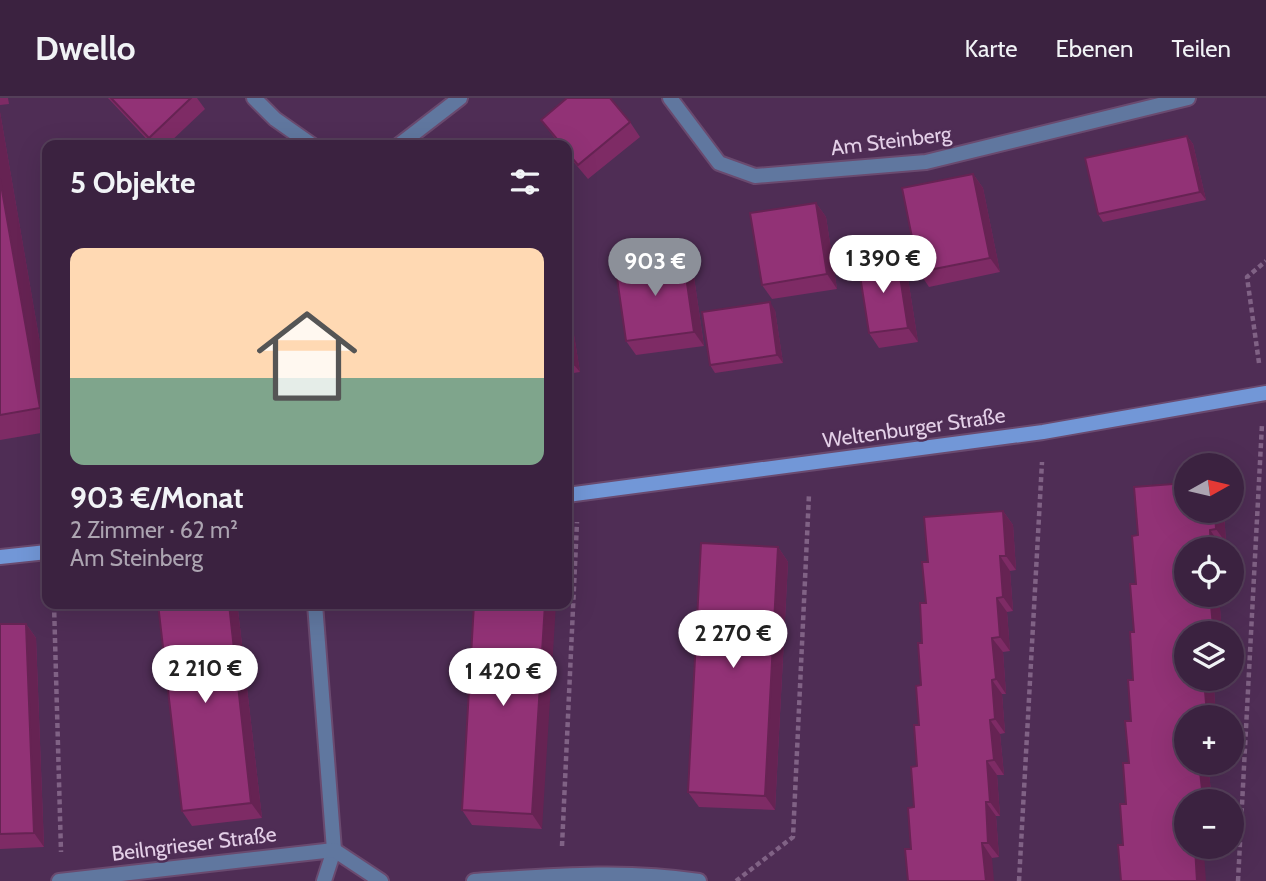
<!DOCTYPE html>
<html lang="de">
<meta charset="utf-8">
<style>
:root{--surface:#3b2240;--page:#422a47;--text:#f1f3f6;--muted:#aca4b1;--line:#543f59;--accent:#8c9099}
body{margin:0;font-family:Cabin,sans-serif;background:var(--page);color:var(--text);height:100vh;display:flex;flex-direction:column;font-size:26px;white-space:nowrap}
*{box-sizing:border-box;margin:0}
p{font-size:23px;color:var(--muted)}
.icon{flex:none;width:38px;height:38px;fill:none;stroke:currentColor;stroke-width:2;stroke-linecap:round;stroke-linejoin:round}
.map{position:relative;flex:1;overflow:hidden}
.details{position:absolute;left:42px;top:42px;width:530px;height:469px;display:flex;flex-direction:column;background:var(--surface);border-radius:14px;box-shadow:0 7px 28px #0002,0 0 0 2px var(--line)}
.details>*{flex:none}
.needle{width:46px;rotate:82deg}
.buttons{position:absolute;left:1174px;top:355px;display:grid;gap:14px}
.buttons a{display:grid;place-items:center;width:70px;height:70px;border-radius:50%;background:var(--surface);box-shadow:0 7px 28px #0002,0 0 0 2px var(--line);font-size:35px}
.price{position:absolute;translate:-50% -60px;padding:0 16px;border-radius:24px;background:#fff;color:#222;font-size:23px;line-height:46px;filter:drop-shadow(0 2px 4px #0008)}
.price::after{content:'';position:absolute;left:50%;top:42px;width:21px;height:16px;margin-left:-10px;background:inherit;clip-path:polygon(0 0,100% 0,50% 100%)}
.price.selected{background:var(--accent);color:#fff}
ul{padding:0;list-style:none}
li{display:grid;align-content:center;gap:14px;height:371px;padding:0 28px}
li+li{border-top:2px solid var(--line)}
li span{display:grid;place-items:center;height:217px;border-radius:14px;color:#555}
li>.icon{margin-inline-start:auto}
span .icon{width:126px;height:126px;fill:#fffc;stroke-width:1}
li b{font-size:30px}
h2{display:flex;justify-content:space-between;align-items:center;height:84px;padding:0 28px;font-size:30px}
header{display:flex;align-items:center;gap:42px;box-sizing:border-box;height:98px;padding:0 35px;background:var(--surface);border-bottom:2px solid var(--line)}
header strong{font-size:33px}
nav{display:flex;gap:38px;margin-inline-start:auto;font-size:24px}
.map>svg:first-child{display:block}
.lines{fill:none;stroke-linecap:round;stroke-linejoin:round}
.lane-casing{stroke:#6a4a6f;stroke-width:18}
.street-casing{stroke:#6a4a6f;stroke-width:18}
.secondary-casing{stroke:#6a4a6f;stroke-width:18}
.path{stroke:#806285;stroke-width:4.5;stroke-dasharray:5 3.5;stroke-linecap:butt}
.lane{stroke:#60779f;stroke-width:14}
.street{stroke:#60779f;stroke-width:14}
.secondary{stroke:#7297d7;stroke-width:14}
.wall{fill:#7e2b65}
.shaded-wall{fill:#662353}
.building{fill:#923276;stroke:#662353;stroke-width:2}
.labels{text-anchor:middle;stroke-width:5;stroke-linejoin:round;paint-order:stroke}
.street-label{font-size:21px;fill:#e4d0e8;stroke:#4f2d55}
</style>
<header>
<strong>Dwello</strong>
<nav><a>Karte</a><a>Ebenen</a><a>Teilen</a></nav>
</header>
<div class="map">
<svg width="1266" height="783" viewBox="0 0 1266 783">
<rect width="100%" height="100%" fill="#4f2d55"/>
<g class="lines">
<defs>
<polyline id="lane" points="324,783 334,752"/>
<g id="street">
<polyline points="254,0 275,21 312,47"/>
<polyline points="670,0 719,65 755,78 926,64 1188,0"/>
<polyline points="399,47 460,0"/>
<polyline points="315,506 334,752"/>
<polyline points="59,783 334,752 381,783"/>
<path d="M474,783C549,778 625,771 699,783"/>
</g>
<g id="secondary">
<polyline points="567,397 1043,334 1266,295"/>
<polyline points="0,459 47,454"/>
</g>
</defs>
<use href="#lane" class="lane-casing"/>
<use href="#street" class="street-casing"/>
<use href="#secondary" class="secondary-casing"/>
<g class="path">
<polyline points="1259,265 1247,179 1266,163"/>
<polyline points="54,506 61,754"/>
<polyline points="562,748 577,424"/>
<polyline points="736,783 793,739 809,396"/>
<polyline points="1019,783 1042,364"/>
<polyline points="1238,783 1262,326"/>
</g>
<use href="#lane" class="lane"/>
<use href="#street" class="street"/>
<use href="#secondary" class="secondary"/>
</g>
<g class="wall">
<polygon points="0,0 8,0 9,6 0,7"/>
<polygon points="108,0 197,0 205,11 167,47 152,47"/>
<polygon points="0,14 47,286 47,334 0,342"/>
<polygon points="541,22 630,24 640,39 588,81 567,56 567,47 560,47"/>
<polygon points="1187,38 1193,46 1206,102 1103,124 1098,116"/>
<polygon points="973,76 983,90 1000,174 929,189 919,174"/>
<polygon points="816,105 826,119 837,191 772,201 762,187"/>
<polygon points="897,159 907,174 918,244 879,250 869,235"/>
<polygon points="693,172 704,248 636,257 626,243"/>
<polygon points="775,212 783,265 715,275 710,267"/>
<polygon points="567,230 569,230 574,237 580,274 567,276"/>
<polygon points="1003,413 1013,427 1016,472 1010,473 1013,513 1007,514 1010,553 1003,554 1006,596 1002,596 1005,635 1000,636 1004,677 997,677 1000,718 996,718 999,759 992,760 911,751 928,464"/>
<polygon points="1224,413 1226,445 1220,446 1220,452 1186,452 1186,497 1219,497 1222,536 1186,536 1186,581 1219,581 1220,591 1214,591 1216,620 1186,620 1186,665 1214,665 1214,673 1209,674 1212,704 1186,704 1186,749 1210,749 1211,755 1204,756 1123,747 1133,582 1138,437"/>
<polygon points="778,449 788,464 775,712 699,709 688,694"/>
<polygon points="158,506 234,506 238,512 262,720 192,728 182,713"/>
<polygon points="474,506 542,731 472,727 462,712"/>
<polygon points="0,526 26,526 36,540 44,749 0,751"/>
</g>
<g class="shaded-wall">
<polygon points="0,14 47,286 47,321 40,310 0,81"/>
<polygon points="1187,38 1193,46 1206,102 1200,94"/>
<polygon points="973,76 983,90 1000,174 990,160"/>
<polygon points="816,105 826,119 837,191 827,176"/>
<polygon points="683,157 693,172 704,248 694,234"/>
<polygon points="897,159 907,174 918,244 908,230"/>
<polygon points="770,204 775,212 783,265 777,257"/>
<polygon points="569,230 574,237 580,274 574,267"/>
<polygon points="1003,413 1013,427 1016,472 1006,458"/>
<polygon points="1215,413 1224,413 1226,445 1216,431"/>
<polygon points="1210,432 1220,446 1220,452 1211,452"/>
<polygon points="778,449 788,464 775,712 765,698"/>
<polygon points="1000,458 1010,473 1013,513 1003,499"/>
<polygon points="1210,497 1219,497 1222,536 1218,536 1213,528"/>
<polygon points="997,500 1007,514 1010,553 1000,539"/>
<polygon points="229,506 234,506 238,512 262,720 251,705"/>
<polygon points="545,506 556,506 542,731 532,716"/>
<polygon points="26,526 36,540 44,749 34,735"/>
<polygon points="992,540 1003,554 1006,596 996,581"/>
<polygon points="1204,581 1207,581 1214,591 1216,620 1208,620 1207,617"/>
<polygon points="1213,581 1219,581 1220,591"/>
<polygon points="992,582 1002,596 1005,635 995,621"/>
<polygon points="990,622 1000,636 1004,677 994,662"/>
<polygon points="987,663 997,677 1000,718 990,704"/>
<polygon points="1199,665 1203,665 1209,674 1212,704 1205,704 1203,700"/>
<polygon points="1209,665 1214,665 1214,673"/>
<polygon points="986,704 996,718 999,759 988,745"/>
<polygon points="982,745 992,760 994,783 986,783"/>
<polygon points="1195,749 1199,749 1204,756 1206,783 1197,783"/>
</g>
<g class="building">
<polygon points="111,0 191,0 149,40"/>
<polygon points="567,0 610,0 630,24 578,67 567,54 567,47 562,47 541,22"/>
<polygon points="1187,38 1200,94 1098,116 1085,60"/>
<polygon points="973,76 990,160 919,174 902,90"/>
<polygon points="0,81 40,310 0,317"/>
<polygon points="816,105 827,176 762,187 750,115"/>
<polygon points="683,157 694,234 626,243 615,166"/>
<polygon points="897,159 908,230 869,235 858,165"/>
<polygon points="770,204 777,257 710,267 702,214"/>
<polygon points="567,230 569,230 574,267 567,268"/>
<polygon points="1186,385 1186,413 1215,413 1216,431 1210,432 1211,452 1186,452 1186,497 1210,497 1213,528 1205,529 1206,536 1186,536 1186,581 1204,581 1207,617 1201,618 1201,620 1186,620 1186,665 1199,665 1203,700 1197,700 1197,704 1186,704 1186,749 1195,749 1197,783 1121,783 1118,747 1123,747 1120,706 1126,706 1123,665 1129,665 1125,623 1131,623 1128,582 1133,582 1130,534 1134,534 1130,486 1136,486 1132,438 1138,437 1134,389"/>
<polygon points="1003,413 1006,458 1000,458 1003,499 997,500 1000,539 992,540 996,581 992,582 995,621 990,622 994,662 987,663 990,704 986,704 988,745 982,745 986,783 908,783 905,751 911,751 908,710 914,709 911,669 917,668 914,627 919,627 916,588 921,587 918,545 922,545 920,505 926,505 922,464 928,464 924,419"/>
<polygon points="701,445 778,449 765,698 688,694"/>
<polygon points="158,506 229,506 251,705 182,713"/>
<polygon points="474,506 545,506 532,716 462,712"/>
<polygon points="0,526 26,526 34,735 0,736"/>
</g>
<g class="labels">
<g class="street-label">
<text transform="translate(891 43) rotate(-7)" y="7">Am Steinberg</text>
<text transform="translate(914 330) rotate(-8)" y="7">Weltenburger Straße</text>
<text transform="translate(194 746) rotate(-7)" y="7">Beilngrieser Straße</text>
</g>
</g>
</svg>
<div class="buttons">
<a><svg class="needle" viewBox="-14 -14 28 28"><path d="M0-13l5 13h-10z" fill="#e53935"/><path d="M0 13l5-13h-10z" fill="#aca4b1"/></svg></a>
<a><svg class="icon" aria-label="locate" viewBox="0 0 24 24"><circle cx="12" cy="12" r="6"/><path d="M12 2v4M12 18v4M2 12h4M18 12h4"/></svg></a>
<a><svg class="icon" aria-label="layers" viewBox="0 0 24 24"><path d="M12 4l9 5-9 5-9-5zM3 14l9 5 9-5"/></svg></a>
<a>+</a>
<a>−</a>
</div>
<b class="price" style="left:883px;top:197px">1 390 €</b>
<b class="price selected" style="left:655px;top:200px">903 €</b>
<b class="price" style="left:733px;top:572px">2 270 €</b>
<b class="price" style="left:205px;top:607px">2 210 €</b>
<b class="price" style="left:503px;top:610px">1 420 €</b>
<section class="details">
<h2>5 Objekte<svg class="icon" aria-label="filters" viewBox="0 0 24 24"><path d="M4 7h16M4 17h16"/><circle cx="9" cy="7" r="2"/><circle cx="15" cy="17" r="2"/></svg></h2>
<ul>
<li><span style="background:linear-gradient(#ffd9b3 60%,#7fa58c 0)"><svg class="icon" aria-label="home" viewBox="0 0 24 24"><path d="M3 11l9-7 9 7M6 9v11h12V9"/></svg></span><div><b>903 €/Monat</b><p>2 Zimmer · 62 m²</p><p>Am Steinberg</p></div></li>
</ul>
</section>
</div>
